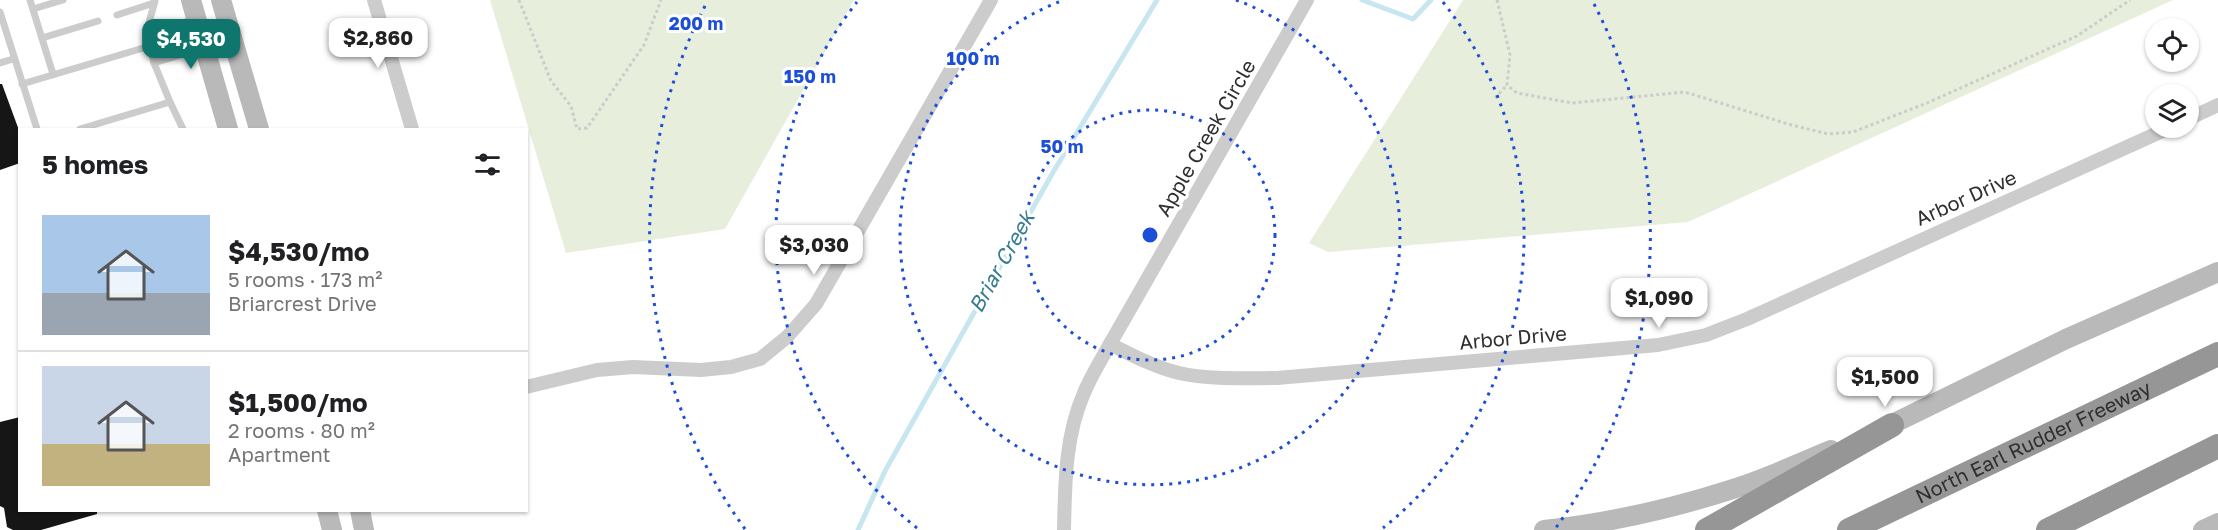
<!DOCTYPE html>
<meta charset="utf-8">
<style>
:root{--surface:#fff;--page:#f2f2f2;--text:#202124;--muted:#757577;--line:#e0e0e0;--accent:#0f766e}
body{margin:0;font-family:"Golos Text",sans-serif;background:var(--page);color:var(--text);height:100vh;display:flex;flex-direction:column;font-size:22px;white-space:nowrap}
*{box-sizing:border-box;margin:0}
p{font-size:20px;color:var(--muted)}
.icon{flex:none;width:33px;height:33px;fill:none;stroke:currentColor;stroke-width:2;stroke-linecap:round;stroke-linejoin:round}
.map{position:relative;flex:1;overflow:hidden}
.drawer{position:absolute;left:18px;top:128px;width:510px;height:384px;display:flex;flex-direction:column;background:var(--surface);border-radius:0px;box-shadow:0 2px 4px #0004}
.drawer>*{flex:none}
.tools{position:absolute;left:2145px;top:18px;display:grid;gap:12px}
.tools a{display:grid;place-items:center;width:54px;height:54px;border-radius:50%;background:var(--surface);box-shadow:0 2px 4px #0004;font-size:30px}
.price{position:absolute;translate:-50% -51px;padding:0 14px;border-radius:12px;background:#fff;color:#222;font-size:20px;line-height:39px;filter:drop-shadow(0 2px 3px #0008)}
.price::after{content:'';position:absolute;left:50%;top:36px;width:18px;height:14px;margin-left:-9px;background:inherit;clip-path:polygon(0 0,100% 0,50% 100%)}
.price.selected{background:var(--accent);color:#fff}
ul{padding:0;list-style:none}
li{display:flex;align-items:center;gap:18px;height:150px;padding:0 24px}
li+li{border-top:2px solid var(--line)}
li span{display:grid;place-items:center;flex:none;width:168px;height:120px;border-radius:0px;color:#555}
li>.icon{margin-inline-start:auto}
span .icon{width:72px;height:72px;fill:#fffc;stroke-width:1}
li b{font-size:26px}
h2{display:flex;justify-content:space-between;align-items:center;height:72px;padding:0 24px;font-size:26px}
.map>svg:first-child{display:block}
.green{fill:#e8eedc}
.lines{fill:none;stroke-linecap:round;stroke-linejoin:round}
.stream{stroke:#c7e6ef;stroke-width:5}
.building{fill:#161616}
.path{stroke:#ccc;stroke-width:3;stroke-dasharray:3 3;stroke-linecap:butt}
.service{stroke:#ccc;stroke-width:7}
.minor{stroke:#ccc;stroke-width:14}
.secondary{stroke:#b9b9b9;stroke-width:20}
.motorway{stroke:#969696;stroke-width:24}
.ring{fill:none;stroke:#1d4ed8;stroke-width:3;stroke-dasharray:3 6}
.labels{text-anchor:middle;stroke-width:6;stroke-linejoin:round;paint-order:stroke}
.street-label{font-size:20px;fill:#2f2f2f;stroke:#fff}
.water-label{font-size:21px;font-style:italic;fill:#357c91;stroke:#fff}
.centre{fill:#1d4ed8;stroke:#fff;stroke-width:3}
.ring-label{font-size:18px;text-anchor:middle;font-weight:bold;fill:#1d4ed8;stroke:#fff;stroke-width:6;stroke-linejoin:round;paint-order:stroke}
</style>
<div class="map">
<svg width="2218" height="530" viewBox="0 0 2218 530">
<rect width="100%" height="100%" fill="#fff"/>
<g class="green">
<polygon points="490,0 854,0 725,229 566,253"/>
<polygon points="1463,0 2173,0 1688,222 1328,252 1309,243"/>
</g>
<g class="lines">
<g class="stream">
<polyline points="1362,0 1413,19 1431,0"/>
<polyline points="858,530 885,471 1052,174 1157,0"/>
</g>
</g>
<g class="building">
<polygon points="0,84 2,84 20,133 20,163 0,170"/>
<polygon points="20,417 20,510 97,510 97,514 41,530 13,530 7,527 4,508 0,506 0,422"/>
</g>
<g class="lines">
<g class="path">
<polyline points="519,0 551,81 571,106 577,129 587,128 644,45 661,0"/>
<polyline points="1497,0 1510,55 1507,85 1517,93 1572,103 1685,92 1788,124 1828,134 1853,132 1927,103 2077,36 2130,0"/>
<polyline points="1495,98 1507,85"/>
</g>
<g class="service">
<polyline points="30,0 53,74"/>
<polyline points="33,9 63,0"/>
<polyline points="0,12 37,129"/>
<polyline points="117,15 154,3"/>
<polyline points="146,33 155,1"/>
<polyline points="42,38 98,21"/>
<polyline points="0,63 13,59"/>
<polyline points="154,63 146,33 195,19"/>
<polyline points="22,84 150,46"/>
<polyline points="170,102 183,129"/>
<polyline points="80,129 170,102 154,63 203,48"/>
</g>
<g class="minor">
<polyline points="374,0 412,129"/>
<polyline points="2188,119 2218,105"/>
<path d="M1110,344C1132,355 1154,367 1179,373C1210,380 1245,378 1277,378L1658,345L1706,335L1747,319L2169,128"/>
<polyline points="526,387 597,370 633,367 701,370 731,367 760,359 787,337 816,304 991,0"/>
<path d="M1064,530C1065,484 1065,436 1084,393C1091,376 1101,360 1110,344L1307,0"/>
</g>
<g class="secondary">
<polyline points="191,0 228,129"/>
<polyline points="221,0 259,129"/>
<polyline points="1878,431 2066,339 2218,272"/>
<polyline points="327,510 332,530"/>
<polyline points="360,510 364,530"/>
<path d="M1544,530C1609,523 1671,509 1733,489C1766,479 1799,463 1831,450"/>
<polyline points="2203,530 2218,523"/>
</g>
<g class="motorway">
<polyline points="1707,530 1892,425"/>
<path id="s1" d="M1849,530L2218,354"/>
<polyline points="2048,530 2218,446"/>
</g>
</g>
<g class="ring">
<circle cx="1150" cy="235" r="125"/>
<path d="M1236 0A250 250 0 1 1 1064 0"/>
<path d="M917 528A375 375 0 0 1 857 2M1443 2A375 375 0 0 1 1383 528"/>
<path d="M745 529A501 501 0 0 1 706 4M1594 4A501 501 0 0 1 1555 529"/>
</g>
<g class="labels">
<g class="street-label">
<text transform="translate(1206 138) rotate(-60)" y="7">Apple Creek Circle</text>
<text transform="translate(1966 198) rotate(-24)" y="7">Arbor Drive</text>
<text transform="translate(1513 338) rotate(-5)" y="7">Arbor Drive</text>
<text dy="7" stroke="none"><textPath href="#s1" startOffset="204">North Earl Rudder Freeway</textPath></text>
</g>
<g class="water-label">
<text transform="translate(1002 262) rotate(-61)" y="7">Briar Creek</text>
</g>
</g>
<circle cx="1150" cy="235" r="9" class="centre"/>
<g class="ring-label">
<text x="696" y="30">200 m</text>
<text x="973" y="65">100 m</text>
<text x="810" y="83">150 m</text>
<text x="1062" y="153">50 m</text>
</g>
</svg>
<div class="tools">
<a><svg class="icon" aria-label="locate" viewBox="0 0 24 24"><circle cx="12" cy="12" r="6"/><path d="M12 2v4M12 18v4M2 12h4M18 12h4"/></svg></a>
<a><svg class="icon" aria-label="layers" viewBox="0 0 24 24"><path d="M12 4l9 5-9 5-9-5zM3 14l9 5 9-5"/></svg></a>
</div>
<b class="price" style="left:378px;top:69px">$2,860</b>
<b class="price selected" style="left:191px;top:70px">$4,530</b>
<b class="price" style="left:814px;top:276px">$3,030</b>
<b class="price" style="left:1659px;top:329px">$1,090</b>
<b class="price" style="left:1885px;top:408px">$1,500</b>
<section class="drawer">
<h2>5 homes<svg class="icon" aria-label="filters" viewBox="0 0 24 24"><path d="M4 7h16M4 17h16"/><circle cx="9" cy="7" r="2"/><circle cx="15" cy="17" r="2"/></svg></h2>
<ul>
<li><span style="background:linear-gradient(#a9c7e8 65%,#9aa5b1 0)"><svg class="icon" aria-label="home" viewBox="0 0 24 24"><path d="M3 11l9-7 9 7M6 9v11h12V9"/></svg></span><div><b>$4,530/mo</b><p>5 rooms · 173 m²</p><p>Briarcrest Drive</p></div></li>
<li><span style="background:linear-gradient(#c9d6e8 65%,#c2b280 0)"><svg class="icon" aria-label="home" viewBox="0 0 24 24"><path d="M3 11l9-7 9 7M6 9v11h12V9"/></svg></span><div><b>$1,500/mo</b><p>2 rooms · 80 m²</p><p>Apartment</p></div></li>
</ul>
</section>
</div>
